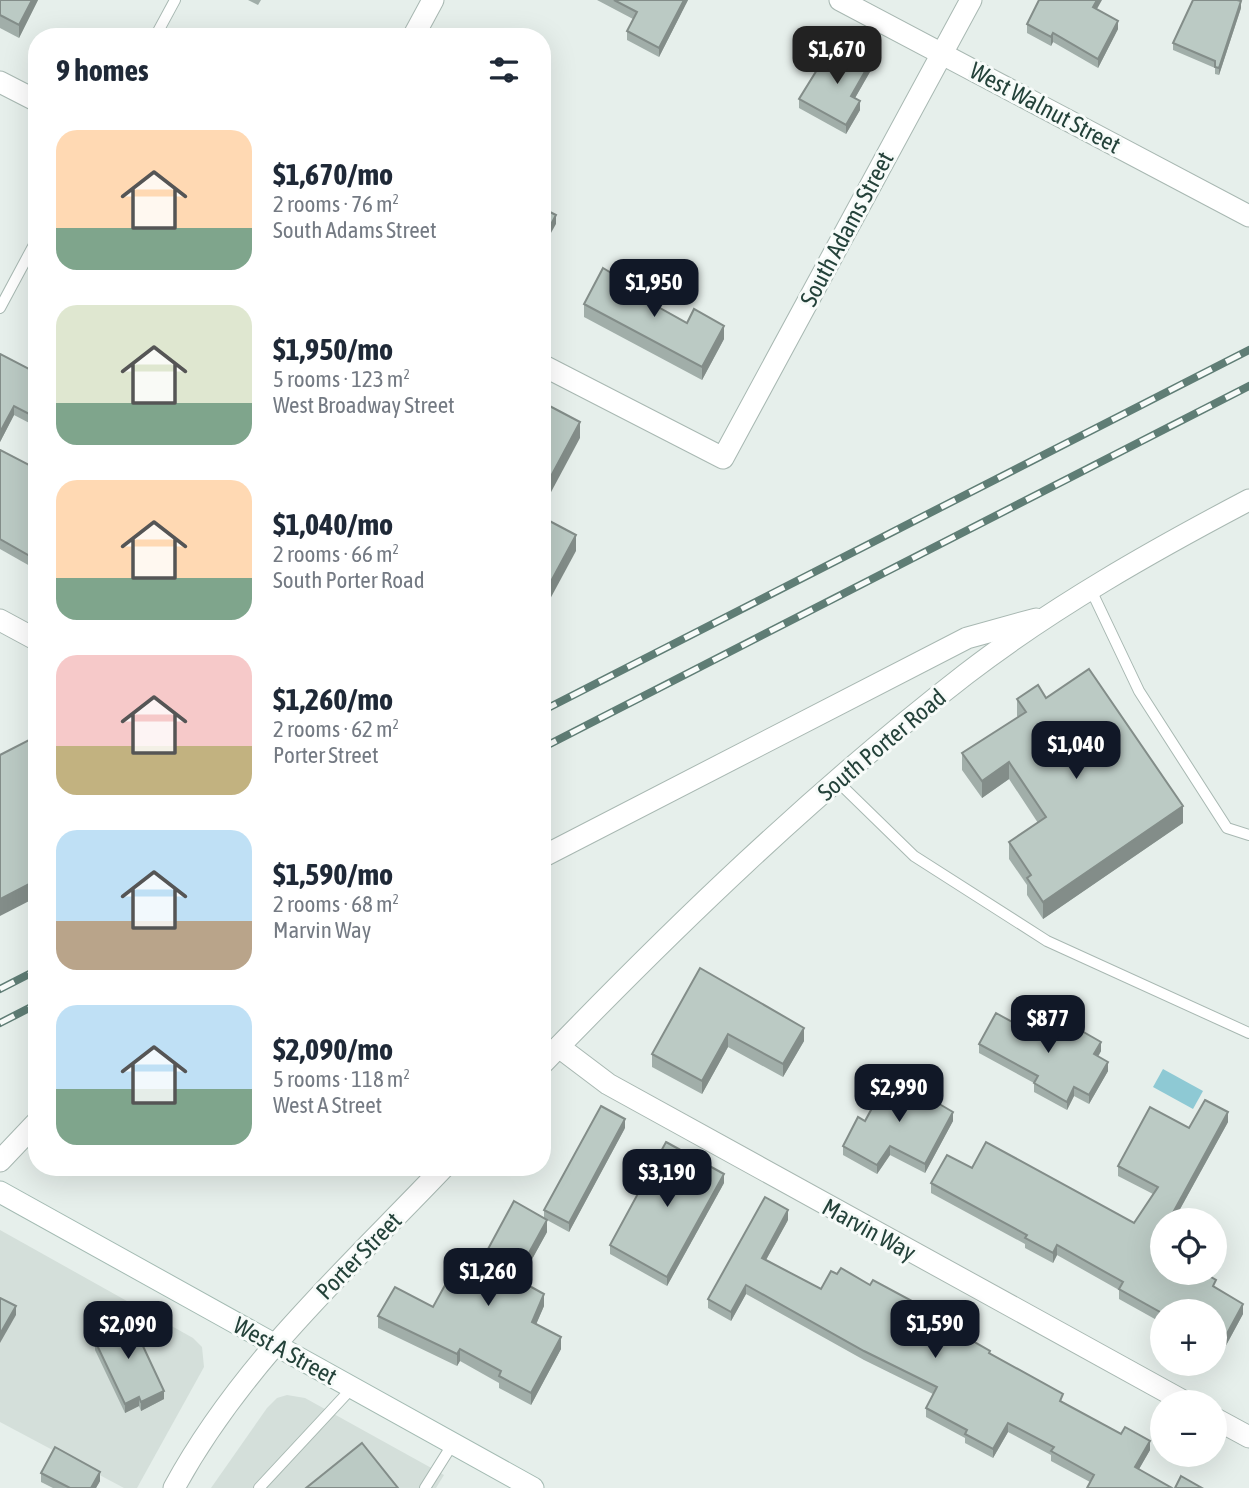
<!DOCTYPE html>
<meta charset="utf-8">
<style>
:root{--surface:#fff;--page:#f2f2f3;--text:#1f2937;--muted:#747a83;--accent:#111827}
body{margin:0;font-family:"Asap Condensed",sans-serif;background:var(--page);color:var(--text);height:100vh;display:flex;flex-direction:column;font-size:26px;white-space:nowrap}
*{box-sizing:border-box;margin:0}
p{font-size:23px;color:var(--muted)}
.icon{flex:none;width:38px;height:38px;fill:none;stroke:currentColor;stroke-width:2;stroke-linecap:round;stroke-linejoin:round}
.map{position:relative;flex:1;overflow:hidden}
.side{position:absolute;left:28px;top:28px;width:523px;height:1148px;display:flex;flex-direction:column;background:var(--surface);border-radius:28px;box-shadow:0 7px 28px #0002}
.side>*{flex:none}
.fabs{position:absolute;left:1150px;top:1208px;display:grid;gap:14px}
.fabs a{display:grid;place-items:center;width:77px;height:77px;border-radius:50%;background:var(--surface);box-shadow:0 7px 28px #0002;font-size:35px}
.price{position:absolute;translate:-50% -60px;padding:0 16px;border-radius:14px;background:var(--accent);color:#fff;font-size:23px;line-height:46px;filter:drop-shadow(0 2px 4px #0008)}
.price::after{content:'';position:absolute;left:50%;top:42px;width:21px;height:16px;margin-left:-10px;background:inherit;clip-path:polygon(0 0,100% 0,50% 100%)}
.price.selected{background:#222;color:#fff}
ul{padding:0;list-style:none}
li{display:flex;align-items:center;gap:21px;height:175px;padding:0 28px}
li span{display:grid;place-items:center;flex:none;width:196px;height:140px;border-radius:21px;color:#555}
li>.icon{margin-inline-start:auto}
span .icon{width:84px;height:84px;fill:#fffc;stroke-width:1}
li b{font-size:30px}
h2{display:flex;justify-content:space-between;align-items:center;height:84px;padding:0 28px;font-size:30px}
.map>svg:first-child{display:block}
.built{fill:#d4dfda}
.water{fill:#8ec9d4}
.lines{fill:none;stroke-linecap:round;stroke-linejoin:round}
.service-casing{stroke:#a8b8b2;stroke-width:12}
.minor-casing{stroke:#a8b8b2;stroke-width:23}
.tertiary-casing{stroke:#a8b8b2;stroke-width:23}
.secondary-casing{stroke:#a4bbb3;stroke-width:23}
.service{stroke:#fff;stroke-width:10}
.minor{stroke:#fff;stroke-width:21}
.tertiary{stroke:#fff;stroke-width:21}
.secondary{stroke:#fff;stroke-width:21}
.rail-casing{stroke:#5f7d75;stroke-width:8}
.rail{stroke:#f7fbf9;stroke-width:5;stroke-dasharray:16;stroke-linecap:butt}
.wall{fill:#a1aea9}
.shaded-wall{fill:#838d89}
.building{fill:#bbcac4;stroke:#838d89;stroke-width:2}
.labels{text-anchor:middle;stroke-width:6;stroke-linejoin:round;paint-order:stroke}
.street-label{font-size:24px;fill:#24423a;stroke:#f7fbf9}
</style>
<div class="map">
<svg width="1249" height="1488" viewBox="0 0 1249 1488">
<rect width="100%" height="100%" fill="#e6efeb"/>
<g class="built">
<polygon points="0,1230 193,1338 202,1347 204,1367 137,1488 124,1488 0,1422"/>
<polygon points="287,1395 305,1398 444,1475 436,1488 211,1488 267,1408 277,1398"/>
</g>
<polygon class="water" points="1163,1069 1203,1091 1193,1109 1153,1087"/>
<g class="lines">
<defs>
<g id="service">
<polyline points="155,37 175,0"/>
<polyline points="0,308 37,239"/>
<polyline points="1091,590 1139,691 1227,828 1249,835"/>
<polyline points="837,781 914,856 1047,941 1249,1033"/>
<polyline points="259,1488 352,1388"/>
<polyline points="425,1488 452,1445"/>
</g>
<g id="minor">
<polyline points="840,0 1249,216"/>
<polyline points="413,37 433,0"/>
<polyline points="0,82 37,101"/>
<polyline points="542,365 723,458 971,0"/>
<polyline points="0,620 37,640"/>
<polyline points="559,1047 608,1084 1185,1402"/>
<polyline points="1214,1418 1249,1437"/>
</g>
<g id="tertiary">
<polyline points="542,857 967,638 1036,619"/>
<path d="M542,1064C675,926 814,792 966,674C1053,607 1152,551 1249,500"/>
<polyline points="0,1161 37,1122"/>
<path d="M174,1488C241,1364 348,1268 444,1167"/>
</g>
<polyline id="secondary" points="0,1192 533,1488"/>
</defs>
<use href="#service" class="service-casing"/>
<use href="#minor" class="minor-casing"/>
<use href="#tertiary" class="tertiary-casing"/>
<use href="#secondary" class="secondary-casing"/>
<use href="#service" class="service"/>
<use href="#minor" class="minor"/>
<use href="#tertiary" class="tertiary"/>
<use href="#secondary" class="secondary"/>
<defs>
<g id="rail">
<polyline points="542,711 1249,350"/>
<polyline points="542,748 1249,386"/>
<polyline points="0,989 37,970"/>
<polyline points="0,1023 37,1004"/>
</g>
</defs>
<use href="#rail" class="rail-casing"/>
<use href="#rail" class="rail"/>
</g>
<g class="wall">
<polygon points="0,0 38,0 19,38 0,28"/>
<polygon points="248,0 261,0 258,5"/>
<polygon points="597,0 688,0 659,57 627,40 627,31 633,19"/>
<polygon points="1241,8 1219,75 1215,74 1215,68 1173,50 1173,43"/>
<polygon points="1097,9 1118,29 1098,68 1053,42 1051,46 1027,33 1027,24"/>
<polygon points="871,70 855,98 860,110 846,134 799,108 799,99"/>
<polygon points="638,296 687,323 724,339 702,380 584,317 584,304"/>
<polygon points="0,354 37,373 37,427 14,415 0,442"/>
<polygon points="0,450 37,469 37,570 0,549"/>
<polygon points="1046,698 1183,823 1043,919 1027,895 1027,885 1009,859 1009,842 1038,823 1009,779 982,798 962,770 962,753 1018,717 1017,716 1017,699"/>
<polygon points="700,968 804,1041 783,1077 728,1047 702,1094 652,1067 652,1054"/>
<polygon points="1023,1028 1058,1035 1101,1051 1098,1057 1108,1071 1089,1104 1074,1096 1067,1110 1034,1092 1034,1083 979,1053 979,1044"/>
<polygon points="865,1121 953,1121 925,1173 890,1155 877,1174 843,1155 843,1146"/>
<polygon points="1228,1122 1174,1220 1162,1220 1162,1272 1216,1288 1243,1314 1223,1351 1214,1346 1214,1311 1162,1311 1162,1323 1119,1299 1119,1290 1057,1255 1053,1263 1025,1248 1025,1244 931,1193 931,1183 972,1168 1134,1223 1153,1194 1118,1176 1118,1166 1189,1128"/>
<polygon points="625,1128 569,1232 547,1220 547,1232 520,1281 544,1306 536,1324 561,1349 531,1405 499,1388 499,1383 460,1361 457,1366 378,1328 378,1316 433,1307 468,1286 544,1218 544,1210"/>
<polygon points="724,1183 667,1286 610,1254 610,1245"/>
<polygon points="788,1220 766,1260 821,1289 837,1274 870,1285 938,1321 1063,1402 1150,1450 1139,1469 1090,1482 1051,1461 1051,1455 1008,1432 993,1458 965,1443 965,1438 926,1417 926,1408 933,1394 864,1360 746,1294 731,1321 708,1308 708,1299"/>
<polygon points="103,1324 164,1399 141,1411 139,1406 125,1413 95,1350 95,1341 105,1337 103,1332"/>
<polygon points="41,1473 100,1481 96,1488 53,1488 41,1482"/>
</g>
<g class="shaded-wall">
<polygon points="32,0 38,0 19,38 19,25"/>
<polygon points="684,0 688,0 659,57 659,48"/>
<polygon points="1097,0 1102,0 1093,16 1093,7"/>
<polygon points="1241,1 1241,8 1219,75 1219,68"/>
<polygon points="1118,21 1118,29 1098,68 1098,59"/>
<polygon points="1053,33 1053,42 1051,46 1051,37"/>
<polygon points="871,61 871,70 851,105 851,96"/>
<polygon points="860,101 860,110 846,134 846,125"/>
<polygon points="556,215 556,224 542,249 542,241"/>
<polygon points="724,326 724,339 702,380 702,367"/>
<polygon points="14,406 14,415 0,442 0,432"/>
<polygon points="580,422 580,438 542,509 542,493"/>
<polygon points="576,535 576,551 542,614 542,598"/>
<polygon points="1009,762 1009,779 982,798 982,781"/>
<polygon points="1183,806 1183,823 1043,919 1043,902"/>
<polygon points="37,880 37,897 0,916 0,899"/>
<polygon points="804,1028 804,1041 783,1077 783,1064"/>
<polygon points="728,1034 728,1047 702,1094 702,1081"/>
<polygon points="1101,1042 1101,1051 1094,1063 1094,1054"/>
<polygon points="1108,1062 1108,1071 1089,1104 1089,1095"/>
<polygon points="1074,1087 1074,1096 1067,1110 1067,1102"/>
<polygon points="953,1112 953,1121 925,1173 925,1164"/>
<polygon points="1228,1112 1228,1122 1174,1220 1169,1220"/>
<polygon points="625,1119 625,1128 569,1232 569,1223"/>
<polygon points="890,1146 890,1155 877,1174 877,1165"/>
<polygon points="724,1174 724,1183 667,1286 667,1277"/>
<polygon points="788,1210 788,1220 762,1267 762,1258"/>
<polygon points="547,1220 547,1232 515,1290 515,1278"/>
<polygon points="1057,1245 1057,1255 1053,1263 1053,1253"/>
<polygon points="746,1285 746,1294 731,1321 731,1312"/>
<polygon points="544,1294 544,1306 532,1334 532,1322"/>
<polygon points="1243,1304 1243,1314 1223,1351 1223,1341"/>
<polygon points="16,1306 16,1315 0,1343 0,1334"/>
<polygon points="561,1337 561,1349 531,1405 531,1393"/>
<polygon points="460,1349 460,1361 457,1366 457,1354"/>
<polygon points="164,1391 164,1399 141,1411 141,1402"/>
<polygon points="139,1397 139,1406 125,1413 125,1404"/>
<polygon points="1008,1423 1008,1432 993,1458 993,1449"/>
<polygon points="1150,1441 1150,1450 1135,1476 1135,1467"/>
<polygon points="100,1472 100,1481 96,1488 91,1488"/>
</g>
<g class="building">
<polygon points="0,0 32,0 19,25 0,15"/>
<polygon points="614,0 684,0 659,48 627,31 637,12"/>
<polygon points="1039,0 1097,0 1093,7 1118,21 1098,59 1053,33 1051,37 1027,24"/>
<polygon points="1193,0 1237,0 1241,1 1219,68 1215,67 1215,61 1173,43"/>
<polygon points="842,46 871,61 851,96 860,101 846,125 799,99 820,65 828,69"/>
<polygon points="542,208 556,215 542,241"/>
<polygon points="603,268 638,289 635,294 687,323 694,309 724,326 702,367 584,304"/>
<polygon points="0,354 37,373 37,418 14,406 0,432"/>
<polygon points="542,402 580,422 542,493"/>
<polygon points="0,450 37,469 37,560 0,539"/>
<polygon points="542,517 576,535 542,598"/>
<polygon points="1089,669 1183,806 1043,902 1027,878 1031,875 1009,842 1046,817 1009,762 982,781 962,753 1026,712 1017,699 1038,685 1046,698"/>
<polygon points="29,740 37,755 37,880 0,899 0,755"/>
<polygon points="700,968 804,1028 783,1064 728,1034 702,1081 652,1054"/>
<polygon points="996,1013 1023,1028 1028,1019 1058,1035 1066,1022 1101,1042 1094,1054 1108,1062 1089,1095 1074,1087 1067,1102 1034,1083 1038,1076 979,1044"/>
<polygon points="890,1075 953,1112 925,1164 890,1146 877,1165 843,1146 858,1117 865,1121"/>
<polygon points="1205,1100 1228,1112 1169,1220 1162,1220 1162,1272 1202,1272 1216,1280 1213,1286 1243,1304 1223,1341 1214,1336 1214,1311 1162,1311 1162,1313 1119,1289 1123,1282 1057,1245 1053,1253 1025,1238 1027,1235 931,1183 947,1155 972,1168 986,1142 1134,1223 1158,1187 1118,1166 1150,1107 1189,1128"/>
<polygon points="601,1106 625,1119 569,1223 544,1210"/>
<polygon points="666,1142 724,1174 667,1277 610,1245"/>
<polygon points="765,1197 788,1210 762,1258 821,1289 831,1271 837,1274 841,1268 870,1285 873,1280 938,1315 936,1320 990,1351 989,1353 1063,1394 1060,1401 1121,1434 1125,1427 1150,1441 1135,1467 1172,1488 1087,1488 1094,1475 1051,1451 1054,1447 1008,1423 993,1449 965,1434 967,1430 926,1408 937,1387 864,1351 746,1285 731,1312 708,1299"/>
<polygon points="514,1201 547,1220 515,1278 544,1294 532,1322 561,1337 531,1393 499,1376 501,1371 460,1349 457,1354 378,1316 395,1287 433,1307 450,1276 468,1286"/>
<polygon points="0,1298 16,1306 0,1334"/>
<polygon points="127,1312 164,1391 141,1402 139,1397 125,1404 95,1341 108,1335 103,1324"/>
<polygon points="362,1443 398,1488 306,1488"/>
<polygon points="55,1447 100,1472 91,1488 70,1488 41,1473"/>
<polygon points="1181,1476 1202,1488 1175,1488"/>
</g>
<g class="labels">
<g class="street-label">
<text transform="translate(1045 108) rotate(28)" y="8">West Walnut Street</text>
<text transform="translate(847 229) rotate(-62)" y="8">South Adams Street</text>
<text transform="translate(882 745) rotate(-40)" y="8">South Porter Road</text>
<text transform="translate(869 1230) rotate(29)" y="8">Marvin Way</text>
<text transform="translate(359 1256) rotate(-46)" y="8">Porter Street</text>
<text transform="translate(285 1351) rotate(29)" y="8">West A Street</text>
</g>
</g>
</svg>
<div class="fabs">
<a><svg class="icon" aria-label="locate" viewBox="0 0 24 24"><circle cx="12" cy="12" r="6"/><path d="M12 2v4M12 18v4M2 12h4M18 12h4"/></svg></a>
<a>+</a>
<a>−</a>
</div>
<b class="price selected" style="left:837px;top:86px">$1,670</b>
<b class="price" style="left:654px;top:319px">$1,950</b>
<b class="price" style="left:1076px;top:781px">$1,040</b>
<b class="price" style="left:1048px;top:1055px">$877</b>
<b class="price" style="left:899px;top:1124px">$2,990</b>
<b class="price" style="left:667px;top:1209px">$3,190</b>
<b class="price" style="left:488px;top:1308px">$1,260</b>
<b class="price" style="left:935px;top:1360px">$1,590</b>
<b class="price" style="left:128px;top:1361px">$2,090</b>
<section class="side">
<h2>9 homes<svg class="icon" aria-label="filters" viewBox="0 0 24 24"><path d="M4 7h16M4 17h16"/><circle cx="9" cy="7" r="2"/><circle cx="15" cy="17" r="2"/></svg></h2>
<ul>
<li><span style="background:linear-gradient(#ffd9b3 70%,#7fa58c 0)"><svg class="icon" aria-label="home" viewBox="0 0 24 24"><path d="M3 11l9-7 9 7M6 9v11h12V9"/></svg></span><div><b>$1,670/mo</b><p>2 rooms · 76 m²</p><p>South Adams Street</p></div></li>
<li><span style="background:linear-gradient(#dfe7d0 70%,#7fa58c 0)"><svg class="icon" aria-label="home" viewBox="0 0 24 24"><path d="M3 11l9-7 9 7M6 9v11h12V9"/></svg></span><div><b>$1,950/mo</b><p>5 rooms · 123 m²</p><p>West Broadway Street</p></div></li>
<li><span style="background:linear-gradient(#ffd9b3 70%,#7fa58c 0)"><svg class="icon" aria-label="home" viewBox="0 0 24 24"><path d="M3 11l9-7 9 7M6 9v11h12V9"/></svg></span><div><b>$1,040/mo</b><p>2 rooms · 66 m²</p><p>South Porter Road</p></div></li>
<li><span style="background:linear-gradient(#f6c9c9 65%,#c2b280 0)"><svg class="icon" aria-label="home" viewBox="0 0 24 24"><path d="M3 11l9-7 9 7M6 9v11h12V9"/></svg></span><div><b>$1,260/mo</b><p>2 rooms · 62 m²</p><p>Porter Street</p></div></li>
<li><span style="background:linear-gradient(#bfe0f5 65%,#b9a48a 0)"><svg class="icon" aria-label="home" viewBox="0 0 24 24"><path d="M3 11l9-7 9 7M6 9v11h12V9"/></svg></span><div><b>$1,590/mo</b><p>2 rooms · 68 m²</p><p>Marvin Way</p></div></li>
<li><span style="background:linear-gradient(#bfe0f5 60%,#7fa58c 0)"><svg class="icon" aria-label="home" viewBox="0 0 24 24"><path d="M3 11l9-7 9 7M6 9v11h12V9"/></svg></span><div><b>$2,090/mo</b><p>5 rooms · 118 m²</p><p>West A Street</p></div></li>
</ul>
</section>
</div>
